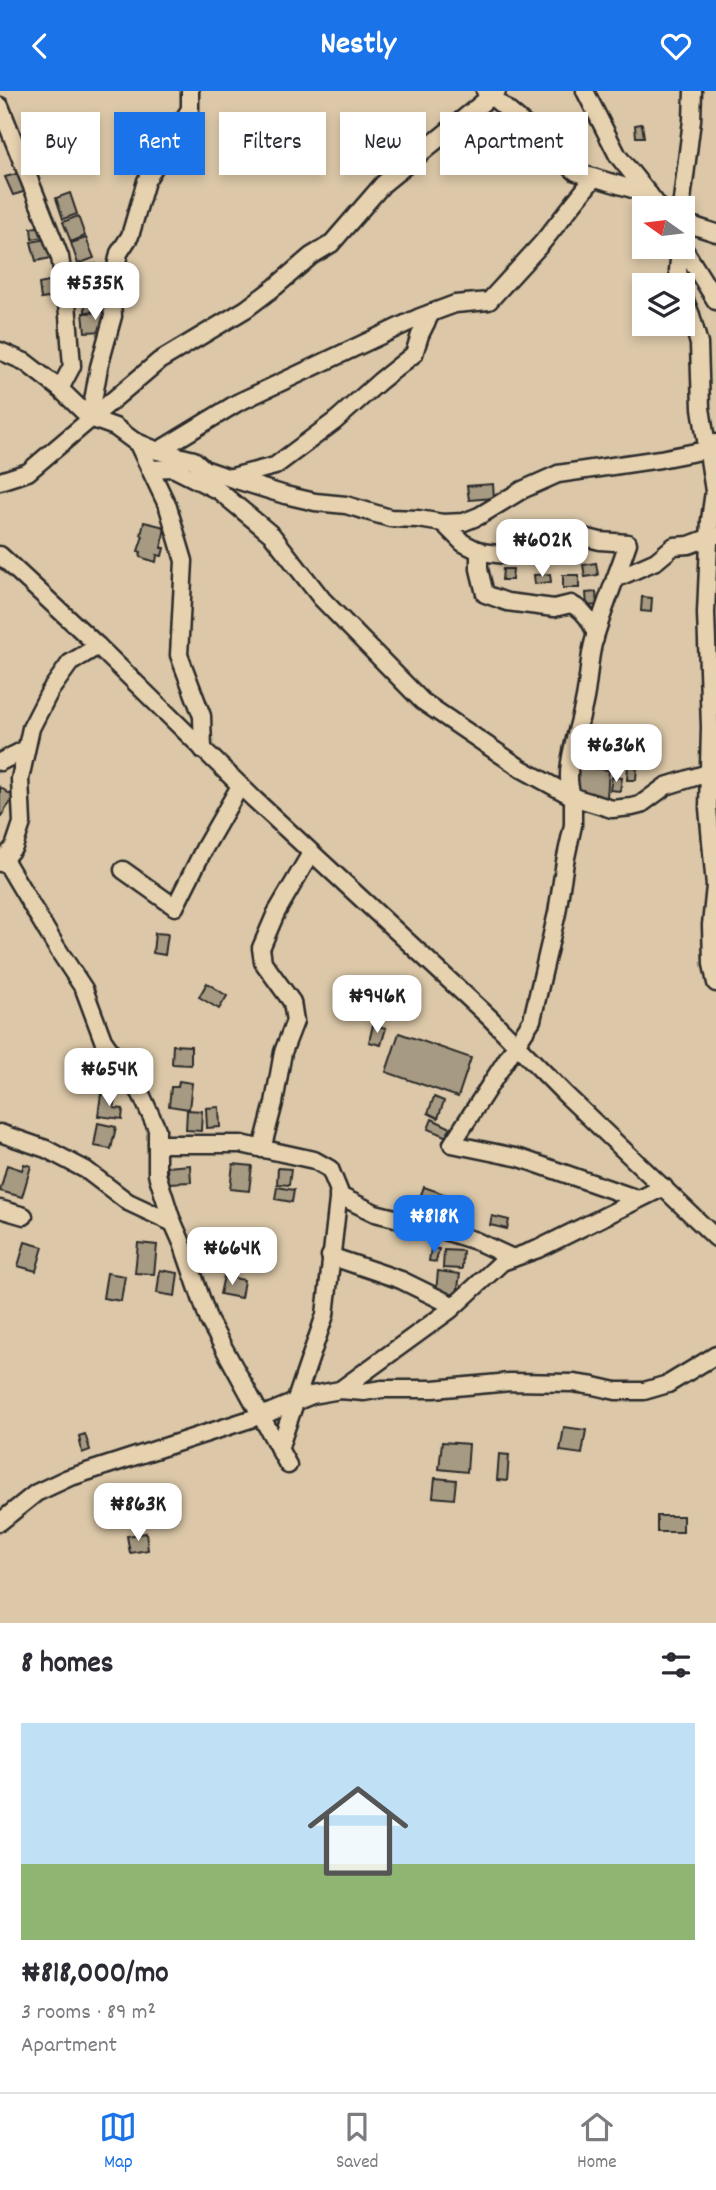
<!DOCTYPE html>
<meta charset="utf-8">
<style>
:root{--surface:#fff;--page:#f7f7f7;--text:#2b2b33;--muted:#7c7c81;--line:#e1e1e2;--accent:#1a73e8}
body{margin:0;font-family:Dekko,sans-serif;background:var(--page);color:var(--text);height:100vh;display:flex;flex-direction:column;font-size:26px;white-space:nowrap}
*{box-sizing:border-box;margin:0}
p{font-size:23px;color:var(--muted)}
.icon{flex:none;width:38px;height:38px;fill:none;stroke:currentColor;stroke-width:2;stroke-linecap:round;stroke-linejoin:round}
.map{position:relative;height:1532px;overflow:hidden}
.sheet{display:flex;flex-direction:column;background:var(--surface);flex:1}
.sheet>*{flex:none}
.banner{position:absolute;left:21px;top:21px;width:676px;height:63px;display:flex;gap:14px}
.needle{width:46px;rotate:284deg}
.buttons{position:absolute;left:632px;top:105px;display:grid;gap:14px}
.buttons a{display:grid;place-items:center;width:63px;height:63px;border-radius:0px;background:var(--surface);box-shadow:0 4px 10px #0003;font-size:35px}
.price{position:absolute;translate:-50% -60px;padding:0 16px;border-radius:14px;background:#fff;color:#222;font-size:23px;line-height:46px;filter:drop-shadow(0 2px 4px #0008)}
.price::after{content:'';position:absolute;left:50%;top:42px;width:21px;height:16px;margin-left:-10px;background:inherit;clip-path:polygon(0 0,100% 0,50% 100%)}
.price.current{background:var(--accent);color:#fff}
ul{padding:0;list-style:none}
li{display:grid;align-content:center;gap:14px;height:371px;padding:0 21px}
li span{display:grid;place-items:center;height:217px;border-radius:0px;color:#555}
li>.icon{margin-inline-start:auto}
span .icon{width:126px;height:126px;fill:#fffc;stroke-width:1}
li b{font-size:30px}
h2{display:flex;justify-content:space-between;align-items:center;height:84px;padding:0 21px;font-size:30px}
.chip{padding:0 24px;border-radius:0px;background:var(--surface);box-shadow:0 4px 10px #0003;font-size:24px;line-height:63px}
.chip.current{background:var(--accent);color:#fff}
header{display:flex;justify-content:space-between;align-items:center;height:91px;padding:0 21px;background:var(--accent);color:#fff;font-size:32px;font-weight:700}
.tabs{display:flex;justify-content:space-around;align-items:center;height:98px;border-top:2px solid var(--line);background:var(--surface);font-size:19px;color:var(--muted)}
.tabs a{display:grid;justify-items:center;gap:4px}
.tabs .current{color:var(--accent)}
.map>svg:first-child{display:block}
.building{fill:#a79a82;stroke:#2b2b2b;stroke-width:2}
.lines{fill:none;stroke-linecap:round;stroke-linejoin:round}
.minor-casing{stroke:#2b2b2b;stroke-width:21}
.minor{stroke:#e7d2b0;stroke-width:16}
</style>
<header><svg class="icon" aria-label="back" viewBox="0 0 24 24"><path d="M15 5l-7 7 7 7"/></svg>Nestly<svg class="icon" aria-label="heart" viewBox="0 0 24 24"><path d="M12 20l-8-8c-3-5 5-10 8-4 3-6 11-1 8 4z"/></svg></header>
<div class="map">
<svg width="716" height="1532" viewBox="0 0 716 1532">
<rect width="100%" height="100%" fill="#dcc8a8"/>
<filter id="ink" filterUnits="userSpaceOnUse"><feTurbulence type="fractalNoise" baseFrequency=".0143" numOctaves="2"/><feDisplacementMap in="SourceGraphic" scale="14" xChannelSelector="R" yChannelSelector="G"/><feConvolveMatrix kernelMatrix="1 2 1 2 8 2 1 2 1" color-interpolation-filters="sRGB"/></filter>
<g filter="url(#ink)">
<g class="building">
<polygon points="642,33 644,46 636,46 635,34"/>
<polygon points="24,81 30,99 13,104 5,86"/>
<polygon points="70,102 77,123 63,128 56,107"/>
<polygon points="78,125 85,145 71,151 63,131"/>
<polygon points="43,135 44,146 32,148 31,137"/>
<polygon points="86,147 94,167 78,173 71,152"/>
<polygon points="47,148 51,167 36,170 31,151"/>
<polygon points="96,173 98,194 83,196 81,175"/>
<polygon points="53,190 55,206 41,208 39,193"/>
<polygon points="84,198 99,198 100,220 85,221"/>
<polygon points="105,221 106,240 85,241 83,222"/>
<polygon points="493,393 494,407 469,409 467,395"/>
<polygon points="144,431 165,436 161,457 164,457 162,465 157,464 156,471 140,466 141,461 138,460 143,445 141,444"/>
<polygon points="596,472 598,484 585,486 583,474"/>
<polygon points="503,478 513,478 512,489 502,489"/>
<polygon points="550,483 551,491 535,493 534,484"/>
<rect x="563" y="484" width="16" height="13"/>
<polygon points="596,501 597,514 587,515 586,502"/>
<polygon points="642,506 652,507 651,521 641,520"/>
<polygon points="628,675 637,676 636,689 627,689"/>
<polygon points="577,676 609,679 607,706 575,703"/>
<polygon points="612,686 622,687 620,700 610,699"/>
<polygon points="0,696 14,706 1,725 0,724"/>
<polygon points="155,842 168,843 165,864 153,862"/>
<polygon points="207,892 227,905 219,918 199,906"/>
<polygon points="373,934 386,937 381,954 369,951"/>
<polygon points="399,942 471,967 458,1006 386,981"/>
<polygon points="173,954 191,955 191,974 172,973"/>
<polygon points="179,990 192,992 189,1018 169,1015 171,996 178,996"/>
<polygon points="101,1003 115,1005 114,1017 123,1018 122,1028 98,1025"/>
<polygon points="434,1006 444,1010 438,1027 428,1022"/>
<polygon points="219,1016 220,1036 207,1037 206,1017"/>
<polygon points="187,1019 202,1020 201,1040 186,1039"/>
<polygon points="432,1028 451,1037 447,1046 428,1038"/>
<polygon points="98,1032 116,1036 111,1058 94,1055"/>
<polygon points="24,1073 31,1075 22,1106 0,1100 7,1074 22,1079"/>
<polygon points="233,1073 252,1075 249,1100 230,1098"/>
<polygon points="190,1074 191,1091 168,1092 167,1076"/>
<polygon points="278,1077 291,1078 289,1094 277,1093"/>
<polygon points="277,1096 294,1099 292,1111 275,1108"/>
<polygon points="424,1096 447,1104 438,1127 415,1119"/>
<polygon points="492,1125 509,1129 507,1138 490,1134"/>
<polygon points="25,1151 43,1156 36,1180 18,1175"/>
<polygon points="138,1152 157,1154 154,1183 135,1182"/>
<polygon points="199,1152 217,1154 214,1177 196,1175"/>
<polygon points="431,1157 439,1158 436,1171 429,1170"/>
<polygon points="444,1159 463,1160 462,1178 443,1177"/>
<polygon points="160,1179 178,1182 175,1205 157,1202"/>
<polygon points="438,1180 460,1183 457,1204 436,1201"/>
<polygon points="107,1182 125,1185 121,1210 103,1207"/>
<polygon points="224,1185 244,1189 241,1207 220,1203"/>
<polygon points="564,1336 586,1339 582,1363 560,1360"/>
<polygon points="85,1343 90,1359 82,1362 79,1345"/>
<polygon points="442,1351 469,1353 467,1381 439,1378"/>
<polygon points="499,1363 509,1364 507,1390 497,1389"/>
<polygon points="435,1387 456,1389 454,1408 433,1406"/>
<rect x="657" y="1425" width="26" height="16"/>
<polygon points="146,1442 148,1459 130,1462 127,1445"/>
</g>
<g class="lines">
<defs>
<g id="minor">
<polyline points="485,0 529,37 576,81 649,103"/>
<polyline points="585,0 618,65 660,117"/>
<polyline points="0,15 60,166 67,212 72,275 60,298"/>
<polyline points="681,117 692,29 693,0"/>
<polyline points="682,131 716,142"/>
<polyline points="682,155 716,210"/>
<polyline points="680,156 678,180 681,194"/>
<polyline points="682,202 691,224 699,253 701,317 714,400 710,429 706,522 710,636 708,717 715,795 711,834 712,873 716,892"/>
<polyline points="0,260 25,271 60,298 90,327 115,336 134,350 158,360 194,369 204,378 230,387 285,404 315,411 346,414 390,427 418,428 443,432 464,431 479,425 522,399 558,383 660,368 706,359 716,352"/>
<polyline points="90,327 99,276 113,225 111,200 119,162 130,145 146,90 190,18 190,0"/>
<polyline points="137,351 168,416 184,470 179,564 202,625 203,659"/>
<polyline points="158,360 237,312 420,226 455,213 489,210 542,152 593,88"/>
<polyline points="150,378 173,377 219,400 272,444 322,508 422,610 522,678 573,706 612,718 632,716 640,714 666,695 708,682"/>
<polyline points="232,386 275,375 335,330 380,290 414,263 420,244 431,222"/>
<polyline points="0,390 28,381 159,270 246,218 275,196 311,165 331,153 383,93 497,0"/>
<path d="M443,432L463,452L481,461L505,464L520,461L536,454L570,445H580L600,450L628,452C617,484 604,516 594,549C588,570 589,591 584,612C579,638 561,682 573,706V734L565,771L557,822L532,929L452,1053L520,1067L638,1108"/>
<polyline points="479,459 479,478 485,503 507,511 554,517 571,513 581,519 588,527 595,540 595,548"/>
<polyline points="0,464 98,555 254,708 490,927 566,1004 716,1147"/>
<polyline points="615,488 656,470 674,455 689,454 716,444"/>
<polyline points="0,671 26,658"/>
<polyline points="4,768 57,857 84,898 103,949 141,1003 157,1038 157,1083 171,1127 182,1152 209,1230 288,1374"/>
<polyline points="0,772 14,756 22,732 20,688 31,637 50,600 70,572 98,555"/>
<polyline points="123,779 175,816 205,756 240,695"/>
<polyline points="0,1042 46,1058 86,1079 128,1111 173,1132"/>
<polyline points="157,1053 241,1053 314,1069 330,1078 339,1100 325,1224 279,1358"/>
<polyline points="262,1058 274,1012 283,961 295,930 292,911 263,871 261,857 276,822 311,762"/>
<polyline points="338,1104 375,1122 435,1137 476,1150 513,1167"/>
<polyline points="0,1118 24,1125"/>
<polyline points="330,1165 401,1189 454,1215"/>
<polyline points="340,1299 450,1219 502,1171 538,1158 664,1096"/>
<polyline points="0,1431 36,1402 68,1387 266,1323 312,1304 340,1299 364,1301 382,1298 434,1298 510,1291 573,1292 594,1295 616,1300 644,1300 668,1293 716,1264"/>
</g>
</defs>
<use href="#minor" class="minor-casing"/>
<use href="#minor" class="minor"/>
</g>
</g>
</svg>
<div class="buttons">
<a><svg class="needle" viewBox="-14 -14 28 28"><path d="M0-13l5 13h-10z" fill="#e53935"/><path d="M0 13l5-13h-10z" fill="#7c7c81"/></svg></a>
<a><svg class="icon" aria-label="layers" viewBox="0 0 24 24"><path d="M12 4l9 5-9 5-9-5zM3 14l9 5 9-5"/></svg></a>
</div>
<b class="price" style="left:95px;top:231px">₦535K</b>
<b class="price" style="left:542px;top:488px">₦602K</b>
<b class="price" style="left:616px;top:693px">₦636K</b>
<b class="price" style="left:377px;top:944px">₦946K</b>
<b class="price" style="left:109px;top:1017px">₦654K</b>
<b class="price current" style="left:434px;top:1164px">₦818K</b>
<b class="price" style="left:232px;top:1196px">₦664K</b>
<b class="price" style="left:138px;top:1452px">₦863K</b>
<div class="banner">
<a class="chip">Buy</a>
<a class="chip current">Rent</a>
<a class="chip">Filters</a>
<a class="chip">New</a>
<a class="chip">Apartment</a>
</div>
</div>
<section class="sheet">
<h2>8 homes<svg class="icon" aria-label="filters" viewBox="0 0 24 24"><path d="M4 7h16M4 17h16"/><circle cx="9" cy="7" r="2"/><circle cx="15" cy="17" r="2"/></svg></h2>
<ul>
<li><span style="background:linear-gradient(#bfe0f5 65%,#8fb573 0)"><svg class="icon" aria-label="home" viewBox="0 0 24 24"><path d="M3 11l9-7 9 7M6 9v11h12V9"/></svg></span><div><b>₦818,000/mo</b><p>3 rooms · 89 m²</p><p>Apartment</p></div></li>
</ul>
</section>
<nav class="tabs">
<a class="current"><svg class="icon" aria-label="map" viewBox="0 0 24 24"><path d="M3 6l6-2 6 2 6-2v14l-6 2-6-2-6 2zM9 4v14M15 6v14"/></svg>Map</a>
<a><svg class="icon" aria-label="saved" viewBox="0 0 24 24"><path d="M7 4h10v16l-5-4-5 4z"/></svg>Saved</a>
<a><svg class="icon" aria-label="home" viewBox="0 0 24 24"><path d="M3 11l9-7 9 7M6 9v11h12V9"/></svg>Home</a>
</nav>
